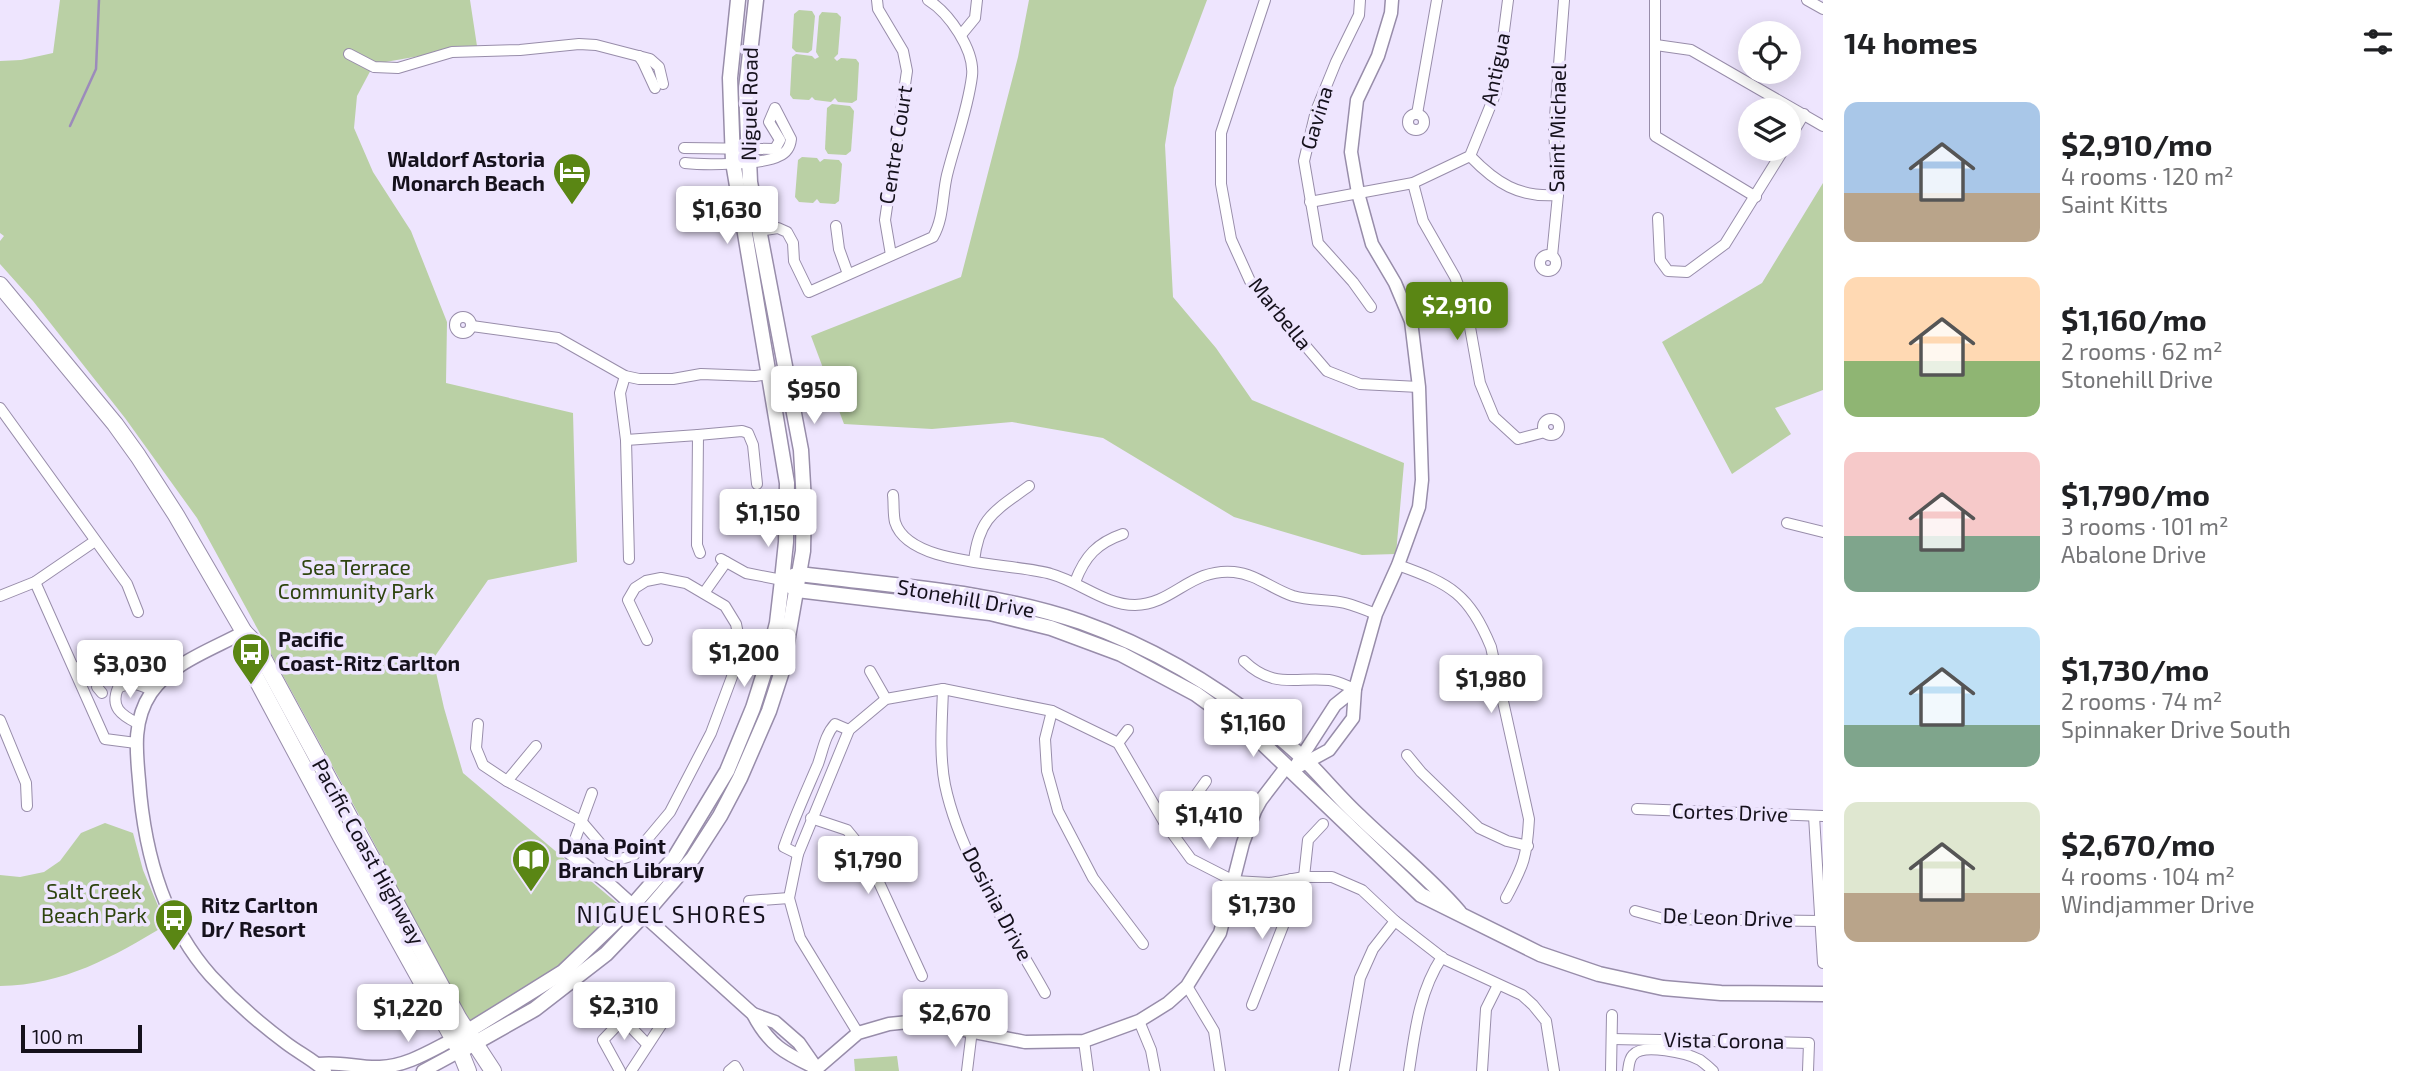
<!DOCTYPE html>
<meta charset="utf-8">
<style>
:root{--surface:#fff;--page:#f6f6f6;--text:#202124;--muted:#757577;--accent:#5a8614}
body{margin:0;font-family:"Exo 2",sans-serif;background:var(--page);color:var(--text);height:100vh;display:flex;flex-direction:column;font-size:26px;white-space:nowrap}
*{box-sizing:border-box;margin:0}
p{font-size:23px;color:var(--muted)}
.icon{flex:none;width:38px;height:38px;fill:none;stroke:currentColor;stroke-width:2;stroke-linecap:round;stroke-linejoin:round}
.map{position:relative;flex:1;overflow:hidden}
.panel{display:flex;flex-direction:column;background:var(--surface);width:595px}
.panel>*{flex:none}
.tools{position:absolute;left:1738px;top:21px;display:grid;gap:14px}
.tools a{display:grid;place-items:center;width:63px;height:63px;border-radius:50%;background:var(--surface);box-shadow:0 4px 18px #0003;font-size:35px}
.scale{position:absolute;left:21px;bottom:18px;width:121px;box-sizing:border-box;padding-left:7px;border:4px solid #15111c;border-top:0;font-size:19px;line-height:24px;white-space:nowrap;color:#15111c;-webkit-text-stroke:5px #eee5fe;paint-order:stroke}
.price{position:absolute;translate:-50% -60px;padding:0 16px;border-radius:7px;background:#fff;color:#222;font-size:23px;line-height:46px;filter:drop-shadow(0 2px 4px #0008)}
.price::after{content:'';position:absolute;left:50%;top:42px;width:21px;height:16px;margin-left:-10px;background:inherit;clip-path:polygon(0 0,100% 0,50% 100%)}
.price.on{background:var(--accent);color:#fff}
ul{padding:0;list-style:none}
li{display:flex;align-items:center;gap:21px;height:175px;padding:0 21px}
li span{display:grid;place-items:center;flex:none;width:196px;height:140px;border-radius:14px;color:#555}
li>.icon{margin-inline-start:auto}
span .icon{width:84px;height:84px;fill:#fffc;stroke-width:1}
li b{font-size:30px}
h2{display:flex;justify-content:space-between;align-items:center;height:84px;padding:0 21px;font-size:30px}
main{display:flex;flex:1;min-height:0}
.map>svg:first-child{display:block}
.green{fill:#bad0a5}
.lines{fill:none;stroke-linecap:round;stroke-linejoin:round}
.stream{stroke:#9c8bbb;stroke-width:2.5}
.minor-casing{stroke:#988daa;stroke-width:12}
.tertiary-casing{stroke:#988daa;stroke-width:15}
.secondary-casing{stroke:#988daa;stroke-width:17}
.trunk-casing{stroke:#988daa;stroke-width:18}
.minor{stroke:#fff;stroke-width:10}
.tertiary{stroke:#fff;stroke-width:12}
.secondary{stroke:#fff;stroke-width:14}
.trunk{stroke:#fff;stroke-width:16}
.labels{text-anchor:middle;stroke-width:7;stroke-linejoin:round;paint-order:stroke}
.street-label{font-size:21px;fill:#15111c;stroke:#eee5fe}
.poi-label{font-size:21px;font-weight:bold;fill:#15111c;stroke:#eee5fe;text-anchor:start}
.park-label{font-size:21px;fill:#2e440f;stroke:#eee5fe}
.neighbourhood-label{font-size:23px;letter-spacing:2px;fill:#15111c;stroke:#eee5fe}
</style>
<main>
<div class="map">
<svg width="1823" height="1071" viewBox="0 0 1823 1071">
<rect width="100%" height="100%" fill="#eee5fe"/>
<g class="green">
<polygon points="60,0 470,0 477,46 374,64 357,96 354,128 373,172 411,231 447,322 446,383 573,413 577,562 488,580 433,659 444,708 463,773 624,909 575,957 469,1024 364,824 197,518 125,418 33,301 0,264 0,241 4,236 0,233 0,61 21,60 53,53"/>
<polygon points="1029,0 1207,0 1174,88 1165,145 1173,297 1216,348 1252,400 1404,463 1396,554 1362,555 1234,517 1103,438 1012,422 932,429 844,424 811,336 961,277 1018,57"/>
<polygon points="799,10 812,11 815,16 812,50 808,53 796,52 792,48 794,14"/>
<polygon points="822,12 837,13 841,17 838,54 834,58 837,61 841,58 856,59 859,63 857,100 852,103 838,102 835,98 831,102 815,100 812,97 809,100 793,99 790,95 792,57 796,54 812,56 815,59 819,57 816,52 819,16"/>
<polygon points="832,104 850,106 854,111 851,151 846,155 828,154 825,149 827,108"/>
<polygon points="802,157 817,158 820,162 824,159 839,160 842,164 839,201 835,204 820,203 817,199 813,203 799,202 795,197 798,160"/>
<polygon points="1823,183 1823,390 1775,408 1791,434 1732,474 1662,342 1762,283"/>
<path d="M105,823L133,833L143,870L166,925C113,957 64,985 0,986V875L20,877L44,872L60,861L81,833Z"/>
<polygon points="897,1056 899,1071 855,1071 854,1059"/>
</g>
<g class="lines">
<polyline class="stream" points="70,126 96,69 99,0"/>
<defs>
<g id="minor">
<polyline points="877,0 878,9 903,51 907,71 885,220 891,255"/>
<polyline points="1265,0 1221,133 1221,184 1231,239 1250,281 1327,371 1360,384 1419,387"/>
<polyline points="1360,0 1359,15 1336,62 1316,111 1304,161 1318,243 1353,282 1371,307"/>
<polyline points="1655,0 1655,136 1756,197"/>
<polyline points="1807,0 1823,9"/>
<polyline points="961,35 975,18 977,0"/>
<polyline points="1656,45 1691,50 1823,126"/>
<polyline points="349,54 374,67 398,68 452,52 520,50 579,44 596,45 650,59 659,67 663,84"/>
<polyline points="639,56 643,62 655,88"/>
<circle cx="1416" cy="122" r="8"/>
<polyline points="1417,114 1437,0"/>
<polyline points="1788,141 1804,114"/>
<path d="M684,148L775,149L780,140L769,122L775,108L791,139C790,148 786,153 779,156C763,165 704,165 685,163"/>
<path d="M1470,156C1496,183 1519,198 1558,195"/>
<polyline points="1413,183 1423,221 1455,277 1466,305 1480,383 1494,417 1518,439 1545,432"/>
<polyline points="1310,202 1413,183 1470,156 1496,92 1508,0"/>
<polyline points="1658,218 1660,260 1668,271 1687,272 1725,244 1784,149"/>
<polyline points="836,226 839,249 848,274"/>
<path d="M759,231L778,228L787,232L793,243L794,261L809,292L933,237C944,218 942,196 947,175C955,143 968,109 972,76C975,50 949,13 928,0"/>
<circle cx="1548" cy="263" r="8"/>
<polyline points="1552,256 1558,195 1554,130 1564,0"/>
<circle cx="463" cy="325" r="8"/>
<polyline points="472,326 558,338 625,376 639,379 673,379 701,374 755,376 769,374"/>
<polyline points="625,376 620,393 626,440 629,559"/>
<polyline points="0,408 127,584 138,612"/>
<circle cx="1551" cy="427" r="8"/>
<polyline points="698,435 742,431 748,433 753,445 757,484"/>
<polyline points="626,440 698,435 697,545 700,553"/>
<path d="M893,495C894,503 893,514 895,522C909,567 1012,562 1051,574C1080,582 1105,605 1135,605C1174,604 1190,568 1234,572C1256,574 1272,589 1293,596C1310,601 1328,599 1345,603C1356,606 1366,610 1376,614"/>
<polyline points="1787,523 1823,532"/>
<polyline points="721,559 746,573 782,580"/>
<path d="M974,561C979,517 995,511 1029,486"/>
<path d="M1398,565C1451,584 1469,594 1491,647L1529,819C1527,856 1524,865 1506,898"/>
<polyline points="35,582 105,739 136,743"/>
<path d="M1075,582C1085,556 1097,543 1123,534"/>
<polyline points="704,593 726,562"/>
<polyline points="0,596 35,582 95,541"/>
<path d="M1244,661C1273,689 1294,677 1329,680C1337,681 1347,686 1355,689"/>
<polyline points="75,667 99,679 109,680"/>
<polyline points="870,671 886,699"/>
<polyline points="99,679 97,687 102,693"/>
<path d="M943,689C942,720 939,754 945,785C960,857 1010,930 1045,993"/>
<polyline points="1052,711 1045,739 1047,771 1058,811 1093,878 1143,944"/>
<polyline points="0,720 26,783 27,806"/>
<path d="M137,723C121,715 110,707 118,688C132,681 140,684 153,691"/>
<polyline points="478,724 476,748 483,765 507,781 581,821 610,855 621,859 634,855 670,812 711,733 739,658 739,639 736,624 725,606 686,583 661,578 646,581 635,588 628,600 647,640"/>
<polyline points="1118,743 1128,730"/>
<polyline points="1407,755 1421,772 1479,828 1507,841 1528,846"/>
<polyline points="507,781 536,746"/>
<polyline points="1637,809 1823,816"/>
<polyline points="1814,816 1823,963"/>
<polyline points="811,818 847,830 865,852 922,976"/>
<polyline points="1164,822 1196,795 1206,781"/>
<polyline points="570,853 592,793"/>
<path d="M798,854L784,847C794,818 806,792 818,764C823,750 825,735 835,724L849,730"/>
<polyline points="1304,877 1308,840 1323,824"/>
<polyline points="749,901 789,898"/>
<polyline points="1635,911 1664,919 1821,921"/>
<polyline points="1187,986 1214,1031 1220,1071"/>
<polyline points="1252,1005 1292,903 1291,879"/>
<polyline points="623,1019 647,1044"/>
<polyline points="1139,1021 1151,1050 1155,1071"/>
<polyline points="858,1033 800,938 789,898 798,854 849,730 886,699 943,689 1052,711 1118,743 1164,822 1191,859 1234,881 1270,883 1304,877 1332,877 1362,890 1395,921 1444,959 1522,995 1533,1005 1546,1021 1554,1071"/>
<polyline points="1612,1039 1809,1043 1808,1071"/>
<polyline points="1084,1041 1088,1071"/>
<polyline points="620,1071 603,1040 623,1019 653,994 668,1008 669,1013 631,1071"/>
<polyline points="729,1071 735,1066 738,1071"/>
<polyline points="967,1071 972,1030"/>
<polyline points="1344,1071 1360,978 1373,949 1395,921"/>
<path d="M1409,1071C1415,1031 1419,992 1442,957"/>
<polyline points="1482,1071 1486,1009 1498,985"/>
<polyline points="1611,1071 1612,1015"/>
<path d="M1628,1071C1629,1065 1629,1059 1633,1055C1643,1043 1687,1053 1700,1060C1704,1063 1709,1067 1713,1071"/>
</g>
<g id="tertiary">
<path d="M244,632C213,649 171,663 151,693C133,720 136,749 139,780C144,851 163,922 211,976C234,1001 259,1023 286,1043C299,1053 314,1060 325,1071"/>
<polyline points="1297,764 1335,705 1355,689"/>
<polyline points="1292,770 1329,750 1353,718 1355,689 1376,614 1398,565 1419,507 1422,480 1419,387 1411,321 1395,283 1372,244 1358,193 1351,152 1357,100 1378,56 1391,13 1392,0"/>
<path d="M570,853L609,884L753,1014C769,1045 784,1053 816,1068"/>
<polyline points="753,1014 775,1022 799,1043 815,1066"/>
<path d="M319,1064C340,1061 359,1068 380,1067C407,1066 430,1051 454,1039"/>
<polyline points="423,1071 460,1051"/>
<polyline points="814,1071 858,1033 889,1024 918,1021 1025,1042 1084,1041 1139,1021 1168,1003 1187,986 1220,933 1243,843 1255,811 1261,800 1287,766"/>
</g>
<g id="secondary">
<path d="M793,576L800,574C893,586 991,591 1081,622C1162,651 1237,698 1301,756C1321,775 1339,798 1360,817C1393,849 1429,877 1459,912"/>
<polyline points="789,585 797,590 990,613 1051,628 1121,654 1196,694 1258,739 1421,895 1540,954 1599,974 1663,988 1721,993 1823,994"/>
<polyline points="460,1036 563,972 633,905 675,857 727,771 753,708 765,670 777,623 782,580 786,542 787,483 733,162 730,78 738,0"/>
<polyline points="466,1048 535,1009 606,954 650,908 693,858 720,816 740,778 769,711 782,671 803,551 804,502 801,450 750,182 746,89 756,0"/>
</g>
<g id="trunk">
<polyline points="0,285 115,424 138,456 176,515 244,632 255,643 459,1019 493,1071"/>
<polyline points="244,632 241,650 341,837 460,1051 468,1071"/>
</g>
</defs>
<use href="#minor" class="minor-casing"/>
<use href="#tertiary" class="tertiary-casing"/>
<use href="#secondary" class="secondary-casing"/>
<use href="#trunk" class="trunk-casing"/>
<use href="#minor" class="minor"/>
<use href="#tertiary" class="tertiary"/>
<use href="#secondary" class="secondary"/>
<use href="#trunk" class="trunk"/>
</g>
<defs>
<symbol id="hotel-pin" viewBox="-11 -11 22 30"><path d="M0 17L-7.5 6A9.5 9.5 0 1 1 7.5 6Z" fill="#5a8614" stroke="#eee5fe"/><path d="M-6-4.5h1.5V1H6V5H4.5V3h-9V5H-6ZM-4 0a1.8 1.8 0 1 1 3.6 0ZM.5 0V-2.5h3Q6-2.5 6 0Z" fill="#fff"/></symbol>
<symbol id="bus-pin" viewBox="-11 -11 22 30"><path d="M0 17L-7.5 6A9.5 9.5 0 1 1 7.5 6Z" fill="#5a8614" stroke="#eee5fe"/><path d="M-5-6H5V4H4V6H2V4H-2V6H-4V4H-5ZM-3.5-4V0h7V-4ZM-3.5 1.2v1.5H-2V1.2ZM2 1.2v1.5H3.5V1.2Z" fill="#fff"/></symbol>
<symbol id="library-pin" viewBox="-11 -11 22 30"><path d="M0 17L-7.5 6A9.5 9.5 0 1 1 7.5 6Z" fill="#5a8614" stroke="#eee5fe"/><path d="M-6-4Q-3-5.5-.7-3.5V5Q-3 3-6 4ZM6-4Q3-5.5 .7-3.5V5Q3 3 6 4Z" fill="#fff"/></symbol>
</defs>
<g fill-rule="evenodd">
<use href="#hotel-pin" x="550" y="150" width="44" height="60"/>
<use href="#bus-pin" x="229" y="630" width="44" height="60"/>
<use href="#library-pin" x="509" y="837" width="44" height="60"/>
<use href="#bus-pin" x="152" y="896" width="44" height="60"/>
</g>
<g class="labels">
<g class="street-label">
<text transform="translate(1496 69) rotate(-78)" y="7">Antigua</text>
<text transform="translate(750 104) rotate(-89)" y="7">Niguel Road</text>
<text transform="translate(1317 118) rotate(-73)" y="7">Gavina</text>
<text transform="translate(1558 128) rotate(-89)" y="7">Saint Michael</text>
<text transform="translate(896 145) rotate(-81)" y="7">Centre Court</text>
<text transform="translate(1280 314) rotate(51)" y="7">Marbella</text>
<text transform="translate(966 599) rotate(10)" y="7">Stonehill Drive</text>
<text transform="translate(1730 813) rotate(2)" y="7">Cortes Drive</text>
<text transform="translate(368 852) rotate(61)" y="7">Pacific Coast Highway</text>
<text transform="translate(997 904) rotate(62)" y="7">Dosinia Drive</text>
<text transform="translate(1728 918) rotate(2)" y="7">De Leon Drive</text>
<text transform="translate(1724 1041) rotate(1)" y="7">Vista Corona</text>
</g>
<g class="poi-label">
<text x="545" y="167" text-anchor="end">Waldorf Astoria<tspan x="545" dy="24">Monarch Beach</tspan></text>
<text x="278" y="647">Pacific<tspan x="278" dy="24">Coast-Ritz Carlton</tspan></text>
<text x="558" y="854">Dana Point<tspan x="558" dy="24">Branch Library</tspan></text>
<text x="201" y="913">Ritz Carlton<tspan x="201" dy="24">Dr/ Resort</tspan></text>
</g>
<g class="park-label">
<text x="356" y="575">Sea Terrace<tspan x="356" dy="24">Community Park</tspan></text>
<text x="94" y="899">Salt Creek<tspan x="94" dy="24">Beach Park</tspan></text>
</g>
<g class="neighbourhood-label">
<text x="672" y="923">NIGUEL SHORES</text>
</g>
</g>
</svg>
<div class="tools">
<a><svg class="icon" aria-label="locate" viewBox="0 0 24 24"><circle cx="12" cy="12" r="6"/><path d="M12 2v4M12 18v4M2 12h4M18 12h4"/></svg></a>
<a><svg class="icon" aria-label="layers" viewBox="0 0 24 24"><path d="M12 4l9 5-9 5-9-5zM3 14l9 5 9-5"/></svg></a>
</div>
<div class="scale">100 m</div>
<b class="price" style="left:727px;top:246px">$1,630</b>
<b class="price on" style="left:1457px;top:342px">$2,910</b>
<b class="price" style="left:814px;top:426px">$950</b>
<b class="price" style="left:768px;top:549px">$1,150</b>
<b class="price" style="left:744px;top:689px">$1,200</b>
<b class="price" style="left:130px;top:700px">$3,030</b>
<b class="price" style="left:1491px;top:715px">$1,980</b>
<b class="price" style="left:1253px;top:759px">$1,160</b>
<b class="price" style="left:1209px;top:851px">$1,410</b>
<b class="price" style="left:868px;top:896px">$1,790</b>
<b class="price" style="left:1262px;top:941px">$1,730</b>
<b class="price" style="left:624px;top:1042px">$2,310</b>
<b class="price" style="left:408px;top:1044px">$1,220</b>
<b class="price" style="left:955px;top:1049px">$2,670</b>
</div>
<section class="panel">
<h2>14 homes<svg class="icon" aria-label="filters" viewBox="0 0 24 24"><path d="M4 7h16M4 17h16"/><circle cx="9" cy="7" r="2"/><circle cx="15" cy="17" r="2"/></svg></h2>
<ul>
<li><span style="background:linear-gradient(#a9c7e8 65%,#b9a48a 0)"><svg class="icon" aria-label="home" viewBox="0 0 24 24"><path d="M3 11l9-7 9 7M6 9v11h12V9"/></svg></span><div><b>$2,910/mo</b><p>4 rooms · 120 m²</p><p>Saint Kitts</p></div></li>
<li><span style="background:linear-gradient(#ffd9b3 60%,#8fb573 0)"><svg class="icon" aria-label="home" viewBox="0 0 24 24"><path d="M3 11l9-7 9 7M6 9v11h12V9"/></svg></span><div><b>$1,160/mo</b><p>2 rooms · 62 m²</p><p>Stonehill Drive</p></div></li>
<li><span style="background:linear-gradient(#f6c9c9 60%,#7fa58c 0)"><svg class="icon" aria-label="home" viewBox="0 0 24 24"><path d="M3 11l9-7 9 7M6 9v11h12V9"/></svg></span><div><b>$1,790/mo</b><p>3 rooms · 101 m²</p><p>Abalone Drive</p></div></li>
<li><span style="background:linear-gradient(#bfe0f5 70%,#7fa58c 0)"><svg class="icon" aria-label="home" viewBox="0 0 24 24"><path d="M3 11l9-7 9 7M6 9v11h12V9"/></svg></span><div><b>$1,730/mo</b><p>2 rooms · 74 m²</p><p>Spinnaker Drive South</p></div></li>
<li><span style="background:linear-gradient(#dfe7d0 65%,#b9a48a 0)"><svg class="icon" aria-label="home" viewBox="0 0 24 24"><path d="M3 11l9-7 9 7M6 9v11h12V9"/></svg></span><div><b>$2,670/mo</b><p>4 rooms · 104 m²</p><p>Windjammer Drive</p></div></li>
</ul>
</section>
</main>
